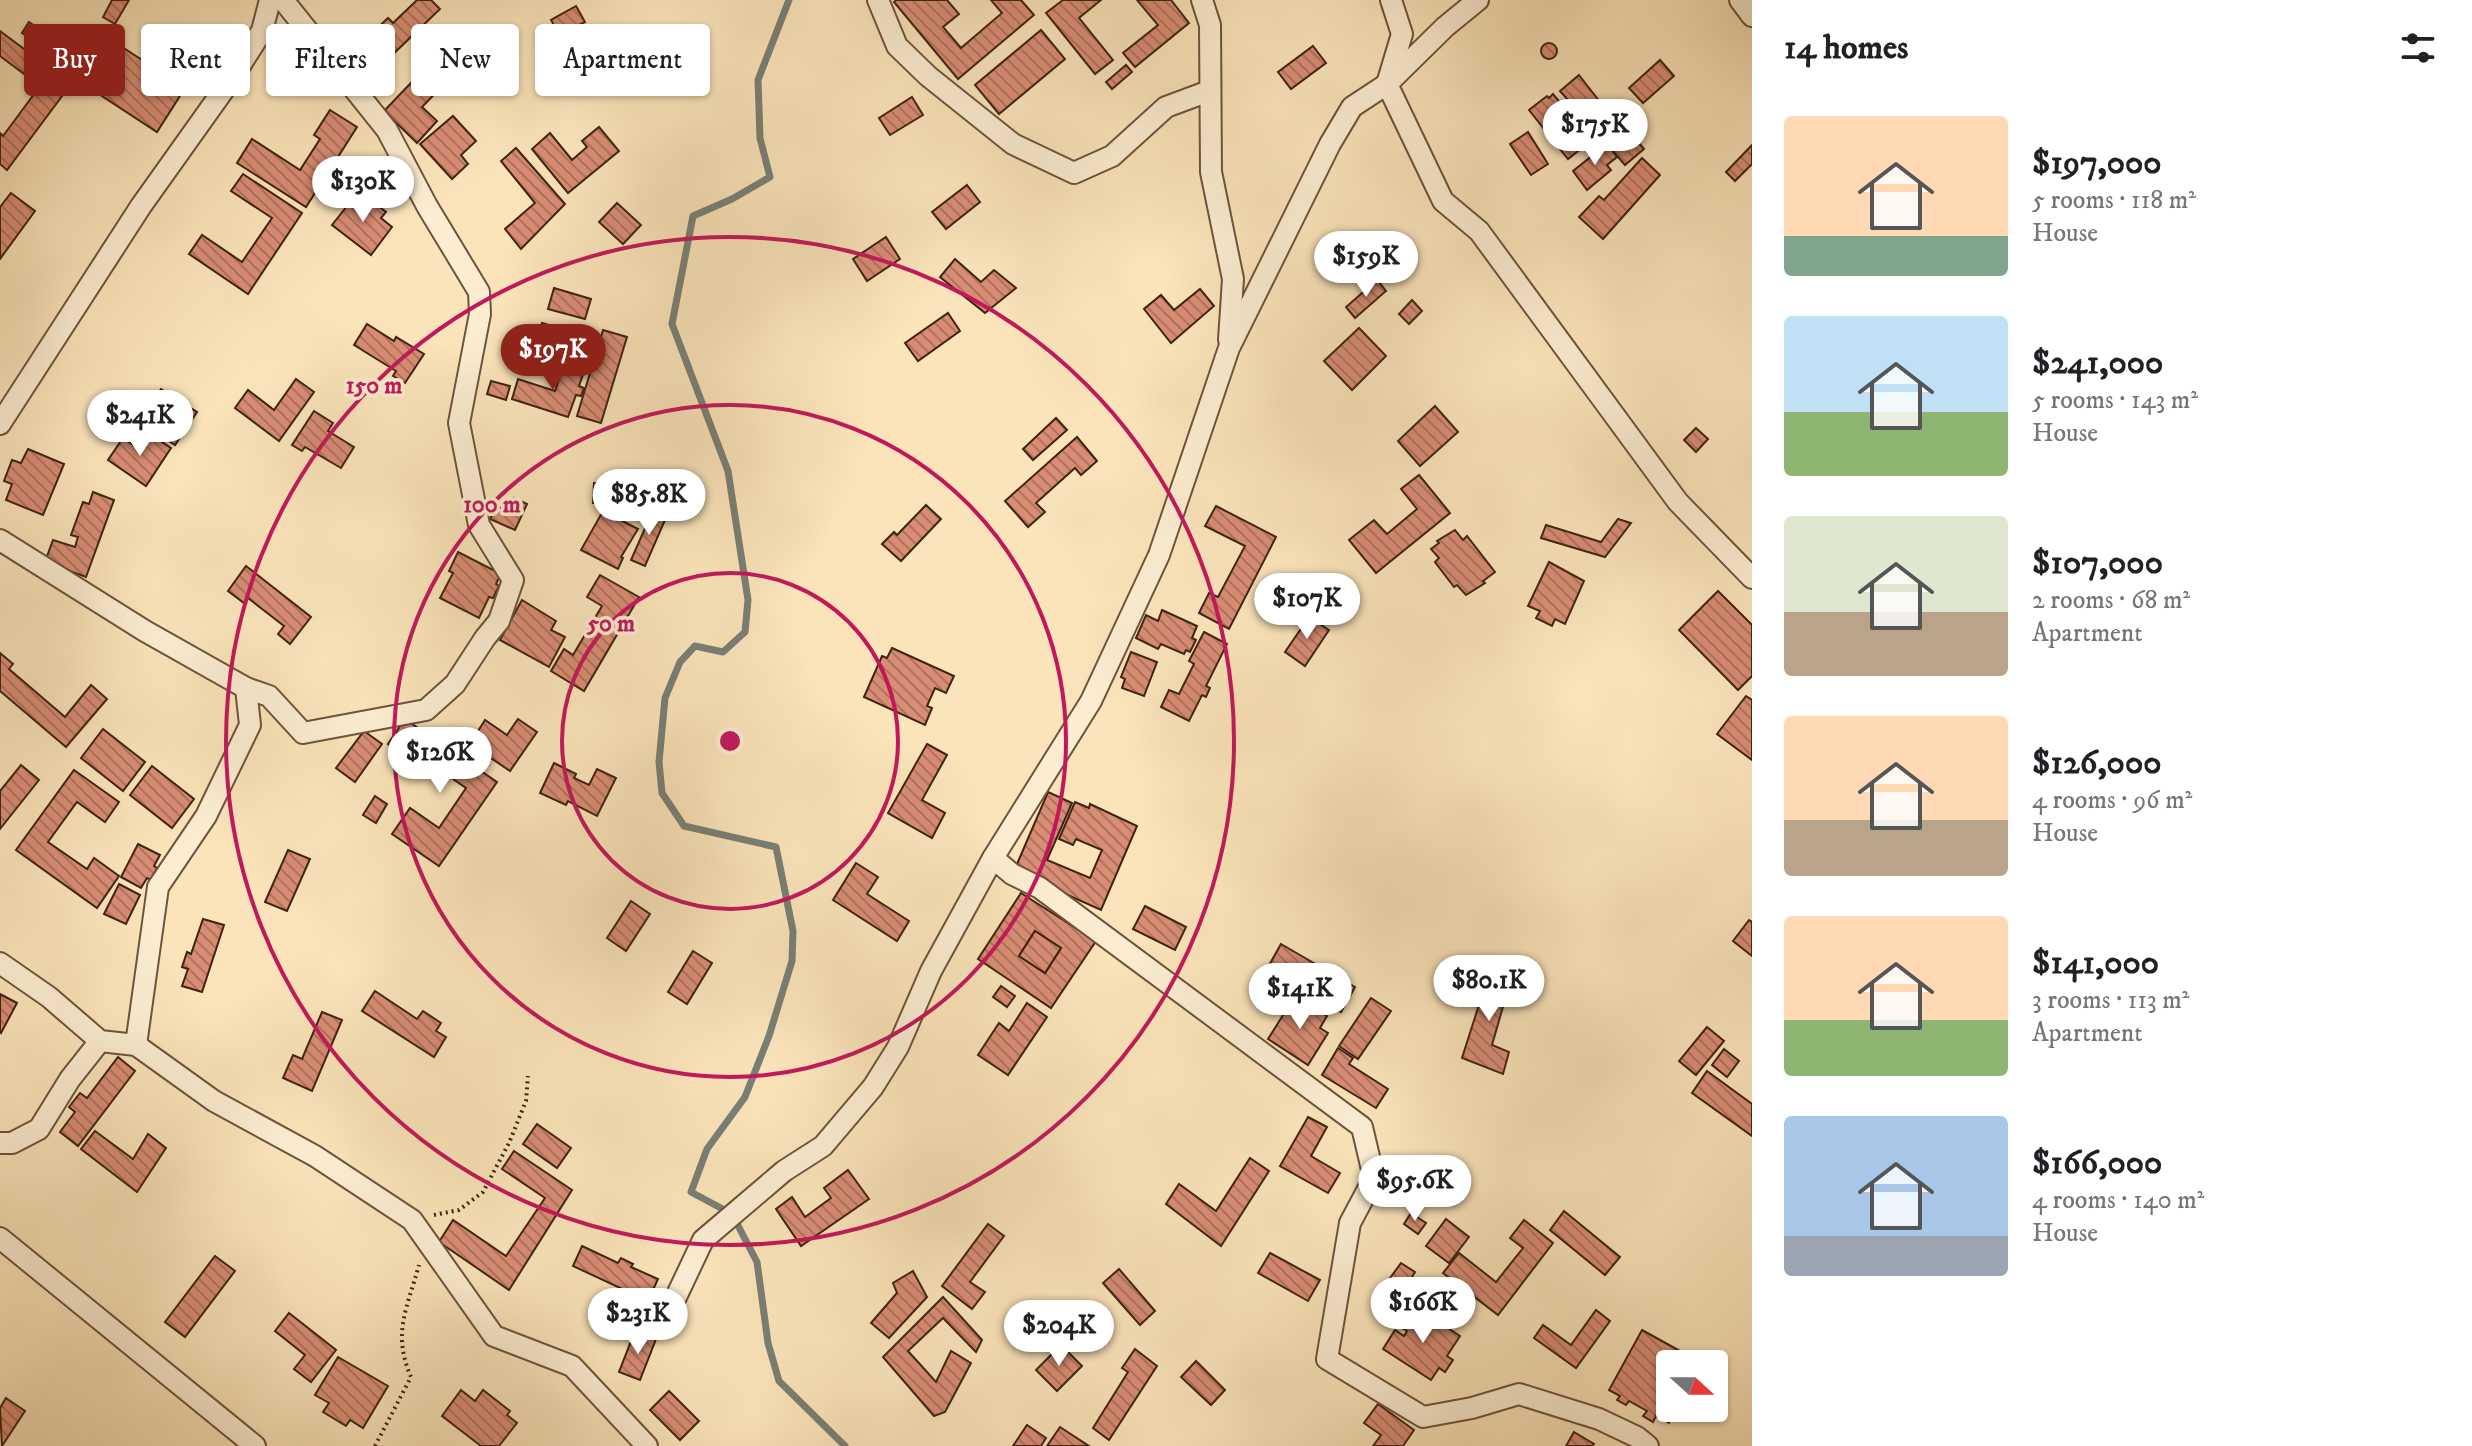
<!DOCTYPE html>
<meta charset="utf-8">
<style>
:root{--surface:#fff;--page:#f2f2f2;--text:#202124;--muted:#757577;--accent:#8f2418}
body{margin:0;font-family:"IM FELL DW Pica",serif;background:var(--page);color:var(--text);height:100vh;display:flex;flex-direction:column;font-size:30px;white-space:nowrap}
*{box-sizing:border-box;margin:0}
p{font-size:26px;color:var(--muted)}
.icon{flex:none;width:44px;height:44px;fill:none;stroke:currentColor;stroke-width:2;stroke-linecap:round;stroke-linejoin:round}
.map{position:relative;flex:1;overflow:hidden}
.side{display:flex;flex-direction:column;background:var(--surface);width:720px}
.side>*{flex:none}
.banner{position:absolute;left:24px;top:24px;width:760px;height:72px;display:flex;gap:16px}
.needle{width:52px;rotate:111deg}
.fabs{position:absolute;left:1656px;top:1350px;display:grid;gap:16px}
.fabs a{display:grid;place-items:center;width:72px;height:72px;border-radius:8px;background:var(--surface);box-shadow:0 2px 6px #0004;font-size:40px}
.price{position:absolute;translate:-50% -68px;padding:0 18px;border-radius:28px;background:#fff;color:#222;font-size:26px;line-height:52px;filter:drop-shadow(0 2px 4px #0008)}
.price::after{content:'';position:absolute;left:50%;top:48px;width:24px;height:18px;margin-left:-12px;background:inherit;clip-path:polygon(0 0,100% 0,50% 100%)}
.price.selected{background:var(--accent);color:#fff}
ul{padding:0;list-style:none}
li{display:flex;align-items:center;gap:24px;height:200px;padding:0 32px}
li span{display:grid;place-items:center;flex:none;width:224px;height:160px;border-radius:8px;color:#555}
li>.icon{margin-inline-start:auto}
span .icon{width:96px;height:96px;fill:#fffc;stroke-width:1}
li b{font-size:34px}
h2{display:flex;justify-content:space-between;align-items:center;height:96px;padding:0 32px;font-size:34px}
.chip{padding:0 28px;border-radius:8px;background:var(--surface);box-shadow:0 2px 6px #0004;font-size:28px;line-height:72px}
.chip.selected{background:var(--accent);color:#fff}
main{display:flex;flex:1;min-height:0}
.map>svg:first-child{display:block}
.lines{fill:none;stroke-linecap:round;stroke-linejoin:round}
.stream{stroke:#797f75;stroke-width:7}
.building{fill:url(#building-back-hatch);stroke:#3f2312;stroke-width:2;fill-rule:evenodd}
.minor-casing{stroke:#6e533c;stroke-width:24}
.path{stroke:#3f2312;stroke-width:4;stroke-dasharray:2 4;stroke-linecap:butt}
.minor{stroke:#fcedd2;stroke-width:20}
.ring{fill:none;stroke:#c2185b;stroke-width:4}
.centre{fill:#c2185b;stroke:#fcedd2;stroke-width:4}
.ring-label{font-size:24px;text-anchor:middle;font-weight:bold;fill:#c2185b;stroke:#fcedd2;stroke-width:7;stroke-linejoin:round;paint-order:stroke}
</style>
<main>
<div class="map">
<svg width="1752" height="1446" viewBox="0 0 1752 1446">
<defs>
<pattern id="building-back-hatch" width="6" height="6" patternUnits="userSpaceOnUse" patternTransform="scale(2)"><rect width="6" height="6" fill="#d98d74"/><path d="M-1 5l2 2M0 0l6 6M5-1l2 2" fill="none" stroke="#b1735e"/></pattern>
</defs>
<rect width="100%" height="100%" fill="#fbe4ba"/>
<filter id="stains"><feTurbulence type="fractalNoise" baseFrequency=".0025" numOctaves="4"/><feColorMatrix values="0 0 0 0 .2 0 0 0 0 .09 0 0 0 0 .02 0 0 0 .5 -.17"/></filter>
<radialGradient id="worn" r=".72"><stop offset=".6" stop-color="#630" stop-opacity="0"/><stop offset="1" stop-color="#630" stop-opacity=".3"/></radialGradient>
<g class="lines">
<polyline class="stream" points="789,0 758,80 760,138 770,177 732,199 693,216 672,324 728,471 748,600 745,632 723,652 695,646 680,662 665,698 659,762 662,793 684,826 776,847 793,931 792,961 769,1036 745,1097 707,1149 691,1192 732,1214 757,1262 768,1343 779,1381 845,1446"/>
</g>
<g class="building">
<polygon points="112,0 129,0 115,24 103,17"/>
<polygon points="417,0 431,0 440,9 387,60 366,39 388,18 393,23"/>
<polygon points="896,0 947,0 959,14 943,27 961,48 1002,13 991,0 1021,0 1034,15 958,79 894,2"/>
<polygon points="1063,0 1101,0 1079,18 1113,60 1095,74 1046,13"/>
<polygon points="1137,0 1171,0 1189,23 1135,67 1123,53 1158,25"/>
<polygon points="576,6 585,22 577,26 593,54 576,64 551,20"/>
<polygon points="29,22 63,46 57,56 22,33"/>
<polygon points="1041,30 1065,59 999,114 975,85"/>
<polygon points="0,31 71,84 7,170 0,164 0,133 3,136 40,86 0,56"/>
<polygon points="113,41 185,88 157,132 85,85"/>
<circle cx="1549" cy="51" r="8"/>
<polygon points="1313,46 1326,63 1291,89 1278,72"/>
<polygon points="285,52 295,55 289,74 279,71"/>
<polygon points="1660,60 1674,76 1643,103 1629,88"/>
<polygon points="431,62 449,79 422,107 437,121 417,143 384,111"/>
<polygon points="1126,65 1132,72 1112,89 1106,82"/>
<polygon points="1579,75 1611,116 1579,142 1583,147 1568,159 1529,110 1547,96 1549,98 1553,94 1562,105 1568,100 1560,91"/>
<polygon points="912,97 923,115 890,135 879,118"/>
<polygon points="330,110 357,127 306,207 237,163 252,139 300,170 320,139 314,135"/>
<polygon points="453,116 476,141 461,155 468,164 452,179 420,144"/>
<polygon points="599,127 619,151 568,193 532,149 550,133 572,160 587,147 582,141"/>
<polygon points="1528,132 1548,164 1531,175 1510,144"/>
<polygon points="1630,133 1644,149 1625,165 1611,149"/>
<polygon points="1607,144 1617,157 1607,165 1611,170 1587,190 1573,171"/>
<polygon points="1752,145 1752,164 1735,181 1726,172"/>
<polygon points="516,148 565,204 521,249 505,229 535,203 501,161"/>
<polygon points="1642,158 1660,175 1603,239 1579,217 1599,196 1604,200"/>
<polygon points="243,174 302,213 248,294 189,254 202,235 242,262 272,218 231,191"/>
<polygon points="967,185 980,202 946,229 932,212"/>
<polygon points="11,193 35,211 0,259 0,207"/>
<polygon points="355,196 366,204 369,199 386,212 381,218 392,227 371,255 332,225"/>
<polygon points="617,203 641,225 623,244 599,222"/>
<polygon points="886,237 900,259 867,281 853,259"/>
<polygon points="955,259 981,282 994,270 1016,288 985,313 940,277"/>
<polygon points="1377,280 1386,291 1355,318 1346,307"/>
<polygon points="554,288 591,299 585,319 548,309"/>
<polygon points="1200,289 1214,306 1171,343 1144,309 1161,295 1174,310"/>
<polygon points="1412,300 1422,311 1409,324 1399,314"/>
<polygon points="948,313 960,331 918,361 905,343"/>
<polygon points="542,323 593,338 586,362 535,347"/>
<polygon points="367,324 394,341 396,337 424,354 405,383 393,376 396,371 354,345"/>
<polygon points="1359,328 1386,356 1352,390 1324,361"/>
<polygon points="603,330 627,337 601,423 577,416"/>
<polygon points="565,362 585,369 579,386 584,388 581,396 576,395 568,417 512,399 518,379 555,391"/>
<polygon points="296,379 314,392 279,441 235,408 248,390 274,410"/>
<polygon points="491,381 510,386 506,400 487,394"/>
<polygon points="161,389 197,412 175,445 146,425 155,413 148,408"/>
<polygon points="1435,406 1458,432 1420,466 1398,441"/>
<polygon points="314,411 333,423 328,431 354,447 341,468 305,447 302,451 292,445"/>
<polygon points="1056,418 1067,430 1033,460 1023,449"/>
<polygon points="1696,428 1708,439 1696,452 1684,440"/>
<polygon points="150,434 171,448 146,486 108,460 123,438 139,449"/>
<polygon points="1077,437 1097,461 1081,475 1075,468 1036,503 1045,512 1028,527 1005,501"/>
<polygon points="28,449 64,464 43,515 6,500 12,484 4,481 12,460 21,463"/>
<polygon points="1419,475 1450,513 1376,573 1349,540 1374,520 1387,534 1417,509 1401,489"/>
<polygon points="594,483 643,485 641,513 622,512 622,504 593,503"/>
<polygon points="93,492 114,500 86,577 45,562 53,540 75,547 78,537 71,535 83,502 89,504"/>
<polygon points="514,498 527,504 515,530 490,519 496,506 508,511"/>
<polygon points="926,505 941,519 901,561 882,544 894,532 897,535"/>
<polygon points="1216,506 1276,537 1229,629 1199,613 1209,593 1218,597 1245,546 1205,526"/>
<polygon points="654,508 668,513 645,566 631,560"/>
<polygon points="603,511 638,529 621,557 623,558 618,569 581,550"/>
<polygon points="1618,519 1631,523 1605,557 1541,538 1546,525 1601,542"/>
<polygon points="1455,530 1463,540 1467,536 1495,572 1483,581 1485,583 1466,595 1457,585 1454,587 1435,562 1439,558 1431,549 1439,543 1437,541"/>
<polygon points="458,552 501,574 496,584 499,586 493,598 489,597 479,618 440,598 453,573 449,571"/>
<polygon points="1549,562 1584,581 1565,624 1555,619 1552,626 1536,618 1540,611 1528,606"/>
<polygon points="246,566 311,617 290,644 278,634 284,626 248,598 244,603 228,591"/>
<polygon points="600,575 639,597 584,691 551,671 564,649 573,655 602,606 587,597"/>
<polygon points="1718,591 1752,625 1752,676 1738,690 1679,630"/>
<polygon points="522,600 556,621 551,630 565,637 549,667 500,640"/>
<polygon points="1162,610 1197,626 1192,638 1196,640 1190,652 1186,650 1184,654 1161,644 1158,649 1136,638 1146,615 1158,621"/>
<polygon points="1309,617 1329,630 1305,666 1285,652"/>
<polygon points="1204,632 1227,644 1206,686 1210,688 1206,697 1202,695 1189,721 1161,707 1169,690 1179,694 1194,664 1189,661"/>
<polygon points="892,648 954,676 946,693 935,688 927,706 932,708 925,725 864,697 882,656 887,658"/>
<polygon points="1131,652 1157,662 1144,696 1122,688 1125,679 1121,677"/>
<polygon points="0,653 13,664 9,669 65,717 91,685 107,699 66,747 0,691"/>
<polygon points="1746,696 1752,700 1752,760 1717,734"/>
<polygon points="405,719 497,782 439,866 392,834 410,808 439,828 466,788 412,751 408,758 388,744"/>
<polygon points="518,719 537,732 510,771 470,744 485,720 507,735"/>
<polygon points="103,729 145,762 123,791 81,758"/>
<polygon points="364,731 382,744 355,782 336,768"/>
<polygon points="927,744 947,755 922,800 945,813 932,838 888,813"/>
<polygon points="554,763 576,774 574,778 589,785 597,769 616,778 597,816 568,801 566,805 540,793"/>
<polygon points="21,765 39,780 0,829 0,791"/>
<polygon points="152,766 194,799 172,828 130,795"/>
<polygon points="74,770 119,802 105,822 77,802 48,842 87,869 94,858 119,876 97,908 16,850"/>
<polygon points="1048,792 1072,803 1047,860 1090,878 1102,850 1076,839 1073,845 1059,839 1075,802 1089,808 1090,804 1137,826 1101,910 1014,871"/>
<polygon points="375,796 387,804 376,823 363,815"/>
<polygon points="138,844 160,855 154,866 157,868 151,880 147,878 141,888 121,877"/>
<polygon points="288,850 310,859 287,911 265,902"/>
<polygon points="856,863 878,877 867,894 909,921 897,941 833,900"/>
<polygon points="119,884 140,895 126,924 104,914"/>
<path d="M1021,893L1096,941L1051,1008L978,959ZM1035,931L1061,948L1045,973L1019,956Z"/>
<polygon points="631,901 650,914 626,951 607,938"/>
<polygon points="1145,906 1186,927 1175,950 1133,929"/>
<polygon points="203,919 224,925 202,992 182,986 188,969 182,967 187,952 191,954"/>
<polygon points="1749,920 1752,922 1752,956 1733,941"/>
<polygon points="1035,931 1061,948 1045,973 1019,956"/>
<polygon points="1281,944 1355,987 1341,1012 1267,969"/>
<polygon points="693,951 712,963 687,1004 668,992"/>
<polygon points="1492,964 1513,972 1492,1045 1509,1052 1503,1074 1462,1058"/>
<polygon points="1001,986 1015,996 1007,1007 993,997"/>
<polygon points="375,991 417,1019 423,1011 441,1023 436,1031 446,1037 434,1057 362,1011"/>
<polygon points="0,994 17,1003 1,1033 0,1032"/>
<polygon points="1295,996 1327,1016 1320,1028 1328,1033 1308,1065 1268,1039"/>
<polygon points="1371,998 1391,1011 1358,1059 1339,1046"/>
<polygon points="1027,1003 1047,1017 1008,1075 978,1055 999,1023 1009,1031"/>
<polygon points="322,1012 342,1020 312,1091 283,1078 293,1055 302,1059"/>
<polygon points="1707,1027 1724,1041 1696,1075 1679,1061"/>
<polygon points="1338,1048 1353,1058 1349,1064 1388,1089 1376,1108 1322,1075"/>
<polygon points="1724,1049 1739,1061 1727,1077 1712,1065"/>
<polygon points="118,1057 135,1071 78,1146 60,1132 75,1112 69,1107 80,1093 87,1098"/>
<polygon points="1707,1071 1752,1104 1752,1136 1692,1093"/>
<polygon points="1308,1117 1327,1127 1311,1156 1340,1173 1328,1193 1280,1166"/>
<polygon points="537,1124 571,1148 557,1168 523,1144"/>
<polygon points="95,1131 133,1159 148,1134 166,1148 137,1192 81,1149"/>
<polygon points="514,1151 572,1190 509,1290 439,1242 453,1220 506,1256 545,1198 502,1169"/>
<polygon points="1250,1158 1269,1171 1221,1246 1166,1204 1179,1184 1216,1211"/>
<polygon points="848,1170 869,1199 801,1246 776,1209 792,1197 805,1217 831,1198 824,1188"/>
<polygon points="1564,1211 1620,1257 1605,1275 1550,1230"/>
<polygon points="1411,1213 1426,1223 1418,1234 1404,1224"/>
<polygon points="1446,1219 1469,1237 1449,1263 1426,1246"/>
<polygon points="1524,1220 1553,1243 1498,1315 1443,1273 1459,1253 1496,1282 1523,1248 1510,1238"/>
<polygon points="988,1224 1004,1236 970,1282 985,1292 972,1309 942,1286"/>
<polygon points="582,1246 618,1263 621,1258 633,1264 631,1267 658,1279 648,1301 573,1266"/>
<polygon points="1270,1253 1320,1280 1308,1301 1258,1273"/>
<polygon points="215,1256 235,1271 185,1337 165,1322"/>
<polygon points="1401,1263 1415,1272 1405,1288 1390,1278"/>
<polygon points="1119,1269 1155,1311 1140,1325 1103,1283"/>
<polygon points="913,1271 927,1297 889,1338 871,1323 897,1293 893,1283"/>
<polygon points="943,1297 982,1340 976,1352 943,1318 908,1351 936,1382 951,1351 971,1363 945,1412 934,1416 883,1357"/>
<polygon points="1596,1310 1610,1321 1576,1368 1534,1338 1543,1325 1571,1345"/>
<polygon points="1424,1312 1460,1336 1447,1356 1453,1360 1445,1372 1439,1368 1431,1380 1383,1349 1395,1330 1404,1336 1407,1331 1402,1328 1411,1314 1420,1319"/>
<polygon points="289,1313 336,1350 311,1382 294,1369 305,1355 275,1331"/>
<polygon points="1642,1330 1702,1363 1670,1364 1670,1408 1677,1408 1669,1423 1656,1416 1653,1422 1643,1416 1647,1411 1629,1401 1626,1405 1617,1400 1620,1396 1609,1390"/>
<polygon points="635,1331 656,1339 640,1380 619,1372"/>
<polygon points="1061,1345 1082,1366 1057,1391 1036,1370"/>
<polygon points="1135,1349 1157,1366 1109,1440 1093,1428 1128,1372 1122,1368"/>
<polygon points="338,1357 388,1386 363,1428 350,1420 346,1426 323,1412 329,1403 315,1395"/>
<polygon points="1196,1361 1225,1390 1211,1405 1181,1377"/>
<polygon points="461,1390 475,1401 483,1390 510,1411 507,1415 517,1423 499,1446 481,1446 442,1416"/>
<polygon points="669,1391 699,1421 680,1440 650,1410"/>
<polygon points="6,1398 25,1411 2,1446 0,1408"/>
<polygon points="1378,1404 1414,1430 1403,1446 1373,1446 1381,1435 1364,1423"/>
<polygon points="1027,1425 1046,1438 1041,1446 1013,1446"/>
<polygon points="1060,1427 1089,1446 1047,1446"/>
<polygon points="1574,1432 1594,1444 1592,1446 1566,1446"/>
</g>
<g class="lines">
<defs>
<g id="minor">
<polyline points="878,0 897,46 928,76 1013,144 1074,173 1112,156 1166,107 1209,91"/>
<polyline points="1202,0 1210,25 1211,172 1233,279 1229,340"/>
<polyline points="1391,0 1402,34 1387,84 1443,201 1479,231 1678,502 1752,578"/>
<polyline points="1740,0 1752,16"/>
<polyline points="0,424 141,206 230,81 262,31 270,0"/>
<polyline points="0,540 145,631 246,688 269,696 303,733 426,710 455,684 485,638 499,621 513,580 479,525 459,423 480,314 479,292 427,206 387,130 283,0"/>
<polyline points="993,858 1012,874 1040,888 1362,1127 1374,1178 1350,1223 1327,1359 1423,1417 1472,1408 1519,1394 1599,1419 1637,1437 1648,1446"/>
<polyline points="0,963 49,997 100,1041 136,1045 214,1101 315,1156 412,1220 494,1336 572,1366 647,1446"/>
<polyline points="136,1045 158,887 206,816 250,725 246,688"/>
<polyline points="0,1143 12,1143 39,1129 70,1079 100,1041"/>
<polyline points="0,1238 255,1446"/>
<polyline points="676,1297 703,1240 784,1171 823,1146 873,1087 898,1047 931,971 993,858 1091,701 1159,555 1229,348 1330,144 1352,107 1387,84 1445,27 1478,0"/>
</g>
</defs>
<use href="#minor" class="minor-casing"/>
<g class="path">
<polyline points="434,1215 459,1210 483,1192 509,1143 526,1101 528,1076"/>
<path d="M375,1446L411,1377C392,1333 407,1309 419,1265"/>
</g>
<use href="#minor" class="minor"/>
</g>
<g class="ring">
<circle cx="730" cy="741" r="168"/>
<circle cx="730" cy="741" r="336"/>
<circle cx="730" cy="741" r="504"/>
</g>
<circle cx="730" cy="741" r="12" class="centre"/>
<g class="ring-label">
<text x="374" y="393">150 m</text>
<text x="492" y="512">100 m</text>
<text x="611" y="631">50 m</text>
</g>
<rect width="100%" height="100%" filter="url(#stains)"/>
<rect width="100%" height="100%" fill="url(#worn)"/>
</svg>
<div class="fabs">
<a><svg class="needle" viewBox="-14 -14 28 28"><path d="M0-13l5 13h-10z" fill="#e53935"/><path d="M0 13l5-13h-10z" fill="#757577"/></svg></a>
</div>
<b class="price" style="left:1595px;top:167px">$175K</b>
<b class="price" style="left:363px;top:224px">$130K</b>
<b class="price" style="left:1366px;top:299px">$159K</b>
<b class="price selected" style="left:553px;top:392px">$197K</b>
<b class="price" style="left:140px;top:458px">$241K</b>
<b class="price" style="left:649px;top:537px">$85.8K</b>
<b class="price" style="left:1307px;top:641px">$107K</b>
<b class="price" style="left:440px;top:795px">$126K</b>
<b class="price" style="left:1489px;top:1023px">$80.1K</b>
<b class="price" style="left:1300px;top:1031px">$141K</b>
<b class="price" style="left:1415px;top:1223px">$95.6K</b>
<b class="price" style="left:1423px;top:1345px">$166K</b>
<b class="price" style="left:638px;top:1356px">$231K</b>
<b class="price" style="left:1059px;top:1368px">$204K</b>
<div class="banner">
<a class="chip selected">Buy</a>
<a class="chip">Rent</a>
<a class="chip">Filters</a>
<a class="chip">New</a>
<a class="chip">Apartment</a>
</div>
</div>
<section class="side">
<h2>14 homes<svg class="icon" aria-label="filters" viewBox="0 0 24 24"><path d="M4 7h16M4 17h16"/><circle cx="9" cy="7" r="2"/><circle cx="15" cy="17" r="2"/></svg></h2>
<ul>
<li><span style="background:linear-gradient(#ffd9b3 75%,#7fa58c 0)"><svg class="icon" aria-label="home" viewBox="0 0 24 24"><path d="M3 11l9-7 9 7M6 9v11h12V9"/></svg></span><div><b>$197,000</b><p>5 rooms · 118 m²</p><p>House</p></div></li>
<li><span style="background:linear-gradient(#bfe0f5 60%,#8fb573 0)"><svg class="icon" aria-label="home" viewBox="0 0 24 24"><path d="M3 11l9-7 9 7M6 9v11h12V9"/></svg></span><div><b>$241,000</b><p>5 rooms · 143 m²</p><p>House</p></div></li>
<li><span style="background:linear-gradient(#dfe7d0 60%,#b9a48a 0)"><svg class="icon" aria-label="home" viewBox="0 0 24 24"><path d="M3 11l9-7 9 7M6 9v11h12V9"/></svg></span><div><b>$107,000</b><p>2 rooms · 68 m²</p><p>Apartment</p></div></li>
<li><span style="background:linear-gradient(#ffd9b3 65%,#b9a48a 0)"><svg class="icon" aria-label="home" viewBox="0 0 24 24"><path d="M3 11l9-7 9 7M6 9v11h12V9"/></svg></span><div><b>$126,000</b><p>4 rooms · 96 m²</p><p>House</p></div></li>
<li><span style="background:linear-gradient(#ffd9b3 65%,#8fb573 0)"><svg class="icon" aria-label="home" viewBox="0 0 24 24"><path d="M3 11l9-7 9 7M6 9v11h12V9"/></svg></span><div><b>$141,000</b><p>3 rooms · 113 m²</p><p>Apartment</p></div></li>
<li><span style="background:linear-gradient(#a9c7e8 75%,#9aa5b1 0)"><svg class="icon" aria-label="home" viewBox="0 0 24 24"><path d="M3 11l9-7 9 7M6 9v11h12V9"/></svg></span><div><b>$166,000</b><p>4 rooms · 140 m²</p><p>House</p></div></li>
</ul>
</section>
</main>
